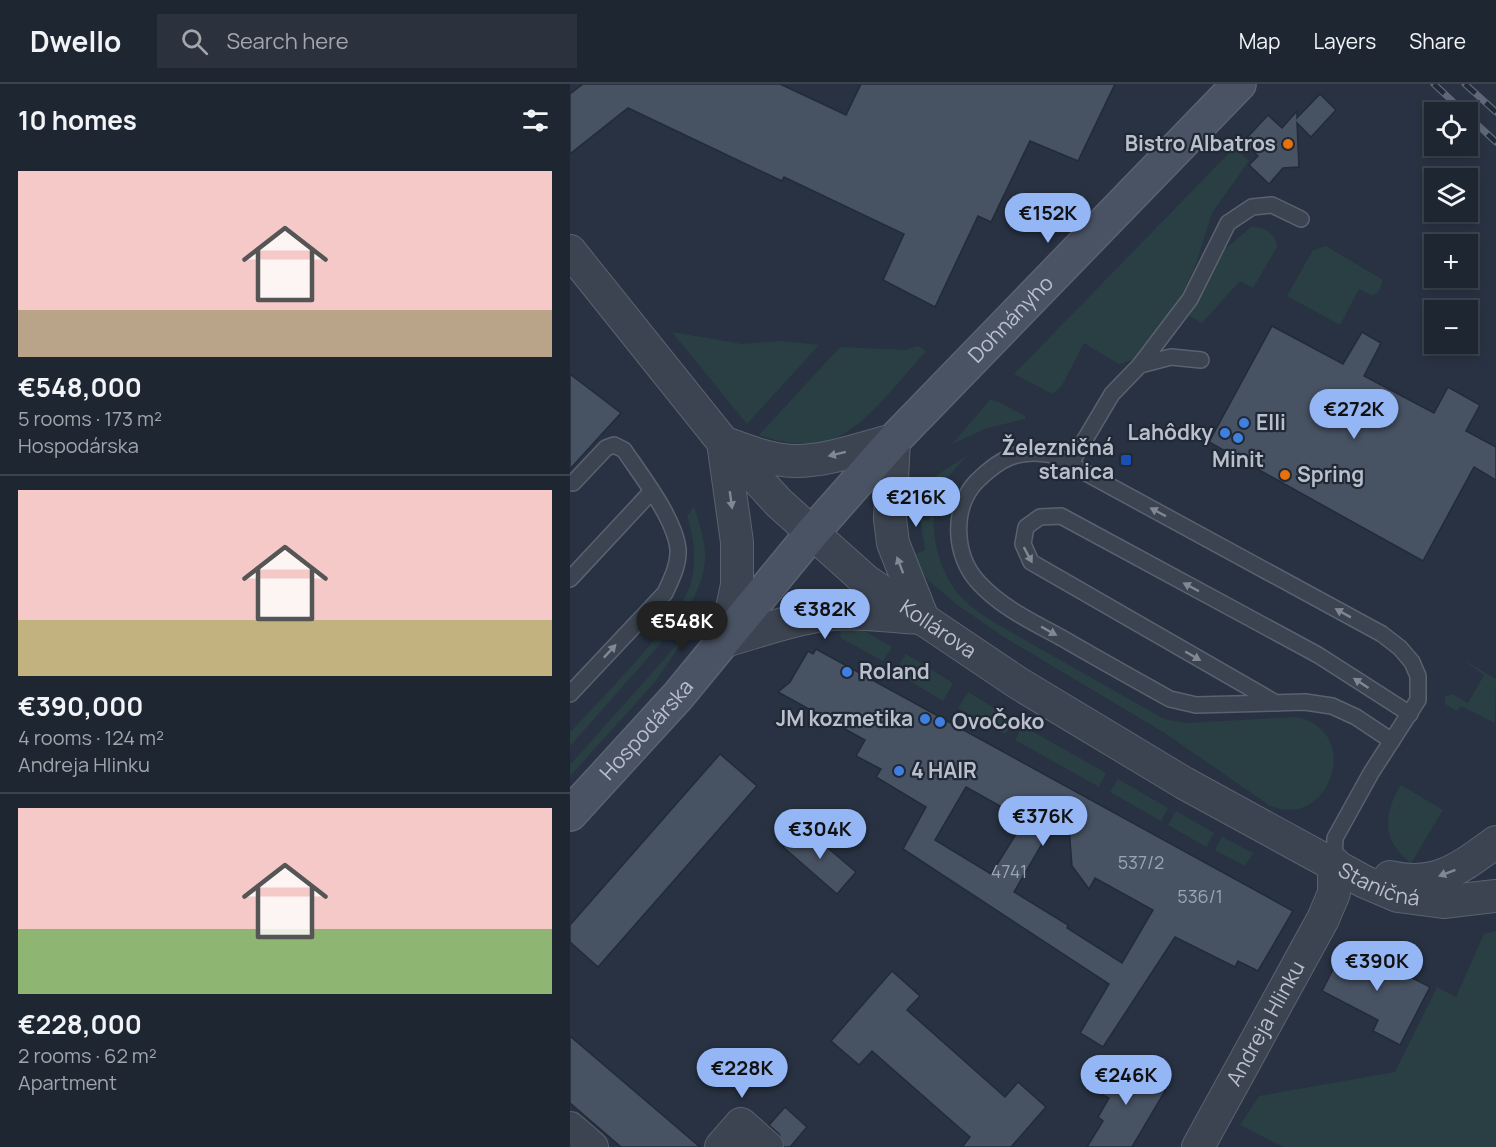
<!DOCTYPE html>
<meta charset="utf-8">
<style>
:root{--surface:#1e2632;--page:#2b323e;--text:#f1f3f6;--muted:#a1a5ac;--line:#3c434d;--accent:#95b6f4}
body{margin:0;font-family:Manrope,sans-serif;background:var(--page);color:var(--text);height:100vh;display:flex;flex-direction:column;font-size:22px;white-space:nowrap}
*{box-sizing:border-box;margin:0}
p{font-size:20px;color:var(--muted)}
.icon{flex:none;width:33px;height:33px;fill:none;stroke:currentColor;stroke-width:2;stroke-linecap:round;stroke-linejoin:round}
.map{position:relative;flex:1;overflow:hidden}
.sheet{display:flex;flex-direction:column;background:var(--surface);width:570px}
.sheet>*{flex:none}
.buttons{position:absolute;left:854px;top:18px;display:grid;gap:12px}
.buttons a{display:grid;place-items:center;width:54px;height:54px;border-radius:0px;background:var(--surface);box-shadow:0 3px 9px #0003,0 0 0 2px var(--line);font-size:30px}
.price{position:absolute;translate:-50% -51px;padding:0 14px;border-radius:21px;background:var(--accent);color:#111;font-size:20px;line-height:39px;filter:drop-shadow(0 2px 3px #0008)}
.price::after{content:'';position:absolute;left:50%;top:36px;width:18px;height:14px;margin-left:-9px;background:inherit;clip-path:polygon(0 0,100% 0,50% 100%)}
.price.active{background:#222;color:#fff}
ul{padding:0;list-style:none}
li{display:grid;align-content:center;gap:12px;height:318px;padding:0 18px}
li+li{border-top:2px solid var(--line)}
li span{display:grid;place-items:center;height:186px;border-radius:0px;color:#555}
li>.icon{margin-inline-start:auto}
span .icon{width:108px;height:108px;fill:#fffc;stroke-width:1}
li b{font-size:26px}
h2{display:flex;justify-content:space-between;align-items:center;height:72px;padding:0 18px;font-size:26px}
header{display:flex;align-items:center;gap:36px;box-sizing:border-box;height:84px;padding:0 30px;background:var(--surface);border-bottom:2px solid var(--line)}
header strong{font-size:28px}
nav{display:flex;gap:33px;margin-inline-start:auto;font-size:21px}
.search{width:420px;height:54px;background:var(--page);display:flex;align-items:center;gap:15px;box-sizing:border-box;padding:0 21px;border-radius:0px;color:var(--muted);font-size:22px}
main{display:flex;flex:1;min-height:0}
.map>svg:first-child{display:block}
.green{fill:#2a3f43}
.building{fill:#475263;stroke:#232b39;stroke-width:1.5;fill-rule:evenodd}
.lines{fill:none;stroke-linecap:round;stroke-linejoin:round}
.lane-casing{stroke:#5a626f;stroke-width:18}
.street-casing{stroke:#5a626f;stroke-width:34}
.secondary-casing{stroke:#5a626f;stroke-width:36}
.lane{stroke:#3c4451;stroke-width:15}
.street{stroke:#3c4451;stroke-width:32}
.secondary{stroke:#4a5364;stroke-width:33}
.rail-casing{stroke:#5e6878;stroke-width:7}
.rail{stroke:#212937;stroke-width:4.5;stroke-dasharray:14;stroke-linecap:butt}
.oneway{fill:#818894}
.food-dot{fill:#e8710a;stroke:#212937;stroke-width:2}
.shop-dot{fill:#3f7fe0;stroke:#212937;stroke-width:2}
.transit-dot{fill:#1a4fb4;stroke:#212937;stroke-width:2}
.labels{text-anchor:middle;stroke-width:4.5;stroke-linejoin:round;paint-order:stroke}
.number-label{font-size:18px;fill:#9ca4b1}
.poi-label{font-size:21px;font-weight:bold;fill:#b9bfcb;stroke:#212937;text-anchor:start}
.street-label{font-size:21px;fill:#b9bfcb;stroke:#212937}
</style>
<header>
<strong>Dwello</strong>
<div class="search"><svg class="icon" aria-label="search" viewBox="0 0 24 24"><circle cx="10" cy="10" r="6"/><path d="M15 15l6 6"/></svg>Search here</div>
<nav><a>Map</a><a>Layers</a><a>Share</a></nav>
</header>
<main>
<section class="sheet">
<h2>10 homes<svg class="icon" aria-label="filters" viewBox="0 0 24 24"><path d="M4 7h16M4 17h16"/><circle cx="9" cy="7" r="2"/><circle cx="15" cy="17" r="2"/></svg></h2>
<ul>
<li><span style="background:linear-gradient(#f6c9c9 75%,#b9a48a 0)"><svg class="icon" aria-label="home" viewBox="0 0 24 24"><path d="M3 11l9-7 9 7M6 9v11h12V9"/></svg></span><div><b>€548,000</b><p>5 rooms · 173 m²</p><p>Hospodárska</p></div></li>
<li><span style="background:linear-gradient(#f6c9c9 70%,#c2b280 0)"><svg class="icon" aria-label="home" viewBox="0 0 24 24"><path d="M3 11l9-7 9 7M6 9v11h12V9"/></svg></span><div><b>€390,000</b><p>4 rooms · 124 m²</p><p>Andreja Hlinku</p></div></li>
<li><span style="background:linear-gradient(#f6c9c9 65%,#8fb573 0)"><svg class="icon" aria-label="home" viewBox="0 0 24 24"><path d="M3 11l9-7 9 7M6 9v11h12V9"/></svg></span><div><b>€228,000</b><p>2 rooms · 62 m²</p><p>Apartment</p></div></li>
</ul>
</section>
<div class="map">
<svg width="926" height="1063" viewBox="0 0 926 1063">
<rect width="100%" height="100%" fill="#283242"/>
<g class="green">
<polygon points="664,64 679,77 642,129 625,183 610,214 565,275 549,280 514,259 491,303 482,310 444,290"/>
<path d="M681,143C694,143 706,149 707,163L683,204L670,197L632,239L619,232L654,166Z"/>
<polygon points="756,162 813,196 809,207 803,212 789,205 770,241 717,212 743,166"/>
<polygon points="102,248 172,260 212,257 249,261 177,340"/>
<path d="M348,262L356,267C332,293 301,336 270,352C247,364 212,360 189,351L270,263L335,266Z"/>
<polygon points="420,316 427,317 455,332 455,335 417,344 382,360"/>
<path d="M398,371C387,383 376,393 369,408C356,439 368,489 391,513C403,525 417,534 432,543L594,635L616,639L725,633C795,645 760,749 699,721L593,648L432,552L386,520L357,495L341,472L355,466L350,435L359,437L364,421L352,417L356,398Z"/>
<path d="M124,423C141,474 139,484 115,532L0,662V649C29,616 110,537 121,499C127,475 124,455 117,432Z"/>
<polygon points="283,545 296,548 322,563 313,577 271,554 270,546"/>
<polygon points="120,546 85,598 0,692 0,681"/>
<polygon points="336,570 383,599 373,617 325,588"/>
<polygon points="892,575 926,595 925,639 891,622 887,627 875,620 875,613 882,610 898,619 914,591"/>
<polygon points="398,608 444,636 435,650 388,624"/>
<polygon points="453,642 536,689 529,703 445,656"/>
<polygon points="548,695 598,724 591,737 540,708"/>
<path d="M831,701L873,726L841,779C811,757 813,730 831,701Z"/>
<polygon points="606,727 644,749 636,763 598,741"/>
<polygon points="652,753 683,769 675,782 645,766"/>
<polygon points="926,847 926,1063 713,1063 670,1041 689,1012 825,988 867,903 886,913 914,850"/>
</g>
<g class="building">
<polygon points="13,0 210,0 276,31 291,0 545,0 508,77 460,57 421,138 408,132 365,223 313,196 334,150 214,93 212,97 58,24 0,70 0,10"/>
<polygon points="750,10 766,26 741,53 727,39 729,83 713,84 699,100 679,81 688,72 673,58 698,31 712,44 727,27 727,34"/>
<polygon points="702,242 773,280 792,248 811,259 794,292 864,329 878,303 910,321 896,347 926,363 926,396 904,383 853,477 639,358"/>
<polygon points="0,290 51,329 0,385"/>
<path d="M246,565L723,827L688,887L668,877L665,883L605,853L533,963L510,949L539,900L333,765L356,723L306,693L311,685L286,672L295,656L208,608L220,598L238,567L243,570ZM396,703L455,736L421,790L365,756ZM497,717L502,782L519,805L525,794L583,826L552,879L497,844L498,841L444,808Z"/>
<polygon points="150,670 187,702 28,883 0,858 0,841"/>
<polygon points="232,742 286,788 267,810 213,763"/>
<polygon points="776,860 860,903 830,961 803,947 808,936 752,907"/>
<polygon points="322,887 350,912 337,926 435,1013 448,998 476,1023 441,1063 392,1063 400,1053 302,967 289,981 261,957"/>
<polygon points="0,952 130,1063 51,1063 0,1019"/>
<polygon points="548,975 598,1002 562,1063 517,1063 533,1037 528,1033 539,1014 529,1009"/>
<polygon points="215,1023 237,1043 220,1063 214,1063 209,1050 199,1041"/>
</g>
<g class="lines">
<defs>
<g id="lane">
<polyline points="570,281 601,273 631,276"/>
<polyline points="501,379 542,310 570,281 620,215 658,139 682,123 702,121 731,135"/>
<polyline points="0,495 82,407"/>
<path d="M0,610L95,509C101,496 109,481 108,465C105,435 71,391 54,366L44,361L36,364L3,399"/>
<polyline points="706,619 461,478 453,460 456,443 470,433 491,432 748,571 840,630"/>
<path d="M764,779L765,754L801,689L848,616V592L842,578L830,564L812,550L483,371C449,364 430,374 406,398C381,425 384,473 409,499C432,524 463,538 492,554C528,575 564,595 600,615L626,621L735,618L762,622L786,633L822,657"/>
</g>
<g id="street">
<path id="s1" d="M0,167L153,358L209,419L295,496L448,599L614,699L795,798L828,812L873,818L926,812"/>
<path d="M153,358L167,458V501L155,557C187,548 219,536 253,531C285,527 317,532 349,534"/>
<path d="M155,359C177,367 200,376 223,377C256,378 292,364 324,356L320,435L323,459L353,535"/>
<path d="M820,793C866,804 890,784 926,758"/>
<polyline points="0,1044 22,1063"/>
<polyline points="151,1063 171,1040 197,1063"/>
<path id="s2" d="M628,1063L753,835L764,809V779"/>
</g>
<g id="secondary">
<path id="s3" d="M0,730L108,612L242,449L324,356L669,0"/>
</g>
</defs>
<use href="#lane" class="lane-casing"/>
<use href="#street" class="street-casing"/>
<use href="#secondary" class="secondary-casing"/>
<use href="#lane" class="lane"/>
<use href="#street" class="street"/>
<use href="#secondary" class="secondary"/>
<defs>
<g id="rail">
<polyline points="864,0 894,28"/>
<polyline points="895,0 926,28"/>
<polyline points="897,31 926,58"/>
</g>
</defs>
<use href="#rail" class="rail-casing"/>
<use href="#rail" class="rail"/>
</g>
<defs><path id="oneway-solid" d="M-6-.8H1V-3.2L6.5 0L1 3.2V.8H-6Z" transform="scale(1.5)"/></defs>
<g class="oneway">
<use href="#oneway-solid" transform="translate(267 370) rotate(166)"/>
<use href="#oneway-solid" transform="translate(161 416) rotate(82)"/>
<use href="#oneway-solid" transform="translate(588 428) rotate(-152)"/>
<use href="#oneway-solid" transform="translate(458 471) rotate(62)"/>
<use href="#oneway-solid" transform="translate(330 481) rotate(-111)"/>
<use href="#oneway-solid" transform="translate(621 503) rotate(-152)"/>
<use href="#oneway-solid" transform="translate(773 529) rotate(-151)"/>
<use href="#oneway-solid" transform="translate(479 547) rotate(29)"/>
<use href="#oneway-solid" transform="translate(40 567) rotate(-47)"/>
<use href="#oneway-solid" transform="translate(623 572) rotate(30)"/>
<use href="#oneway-solid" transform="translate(791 599) rotate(-147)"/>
<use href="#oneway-solid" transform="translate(877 789) rotate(159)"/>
</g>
<g class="food-dot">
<circle cx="718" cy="60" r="6"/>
<circle cx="715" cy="391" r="6"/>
</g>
<g class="shop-dot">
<circle cx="674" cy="339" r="6"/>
<circle cx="655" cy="349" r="6"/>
<circle cx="668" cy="354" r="6"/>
<circle cx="277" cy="588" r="6"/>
<circle cx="355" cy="635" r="6"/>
<circle cx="370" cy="638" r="6"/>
<circle cx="329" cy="687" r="6"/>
</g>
<rect class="transit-dot" x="550" y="370" width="12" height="12" rx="3"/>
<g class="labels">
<g class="number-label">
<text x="571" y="785">537/2</text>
<text x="439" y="794">4741</text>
<text x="630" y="819">536/1</text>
</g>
<g class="poi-label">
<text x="706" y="67" text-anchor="end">Bistro Albatros</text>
<text x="686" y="346">Elli</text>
<text x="643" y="356" text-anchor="end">Lahôdky</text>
<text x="544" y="371" text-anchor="end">Železničná<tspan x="544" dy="24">stanica</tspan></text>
<text x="668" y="383" text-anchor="middle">Minit</text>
<text x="727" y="398">Spring</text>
<text x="289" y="595">Roland</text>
<text x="343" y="642" text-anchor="end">JM kozmetika</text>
<text x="382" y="645">OvoČoko</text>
<text x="341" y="694">4 HAIR</text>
</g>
<g class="street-label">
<text dy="7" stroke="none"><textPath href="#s3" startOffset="663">Dohnányho</textPath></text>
<text dy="7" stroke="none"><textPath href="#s1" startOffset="531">Kollárova</textPath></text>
<text dy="7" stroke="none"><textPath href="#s3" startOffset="114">Hospodárska</textPath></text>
<text dy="7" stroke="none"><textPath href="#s1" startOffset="1042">Staničná</textPath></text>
<text dy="7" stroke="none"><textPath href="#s2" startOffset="141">Andreja Hlinku</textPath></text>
</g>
</g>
</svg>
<div class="buttons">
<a><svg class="icon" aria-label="locate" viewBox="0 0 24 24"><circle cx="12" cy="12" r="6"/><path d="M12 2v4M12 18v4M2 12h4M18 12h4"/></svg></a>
<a><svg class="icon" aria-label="layers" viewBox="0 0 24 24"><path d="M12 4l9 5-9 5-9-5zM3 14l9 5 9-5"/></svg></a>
<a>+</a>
<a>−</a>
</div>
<b class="price" style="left:478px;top:160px">€152K</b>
<b class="price" style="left:784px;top:356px">€272K</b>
<b class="price" style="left:346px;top:444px">€216K</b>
<b class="price" style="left:255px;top:556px">€382K</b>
<b class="price active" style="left:112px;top:568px">€548K</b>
<b class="price" style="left:473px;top:763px">€376K</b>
<b class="price" style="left:250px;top:776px">€304K</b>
<b class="price" style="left:807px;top:908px">€390K</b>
<b class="price" style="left:172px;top:1015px">€228K</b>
<b class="price" style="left:556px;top:1022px">€246K</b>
</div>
</main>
